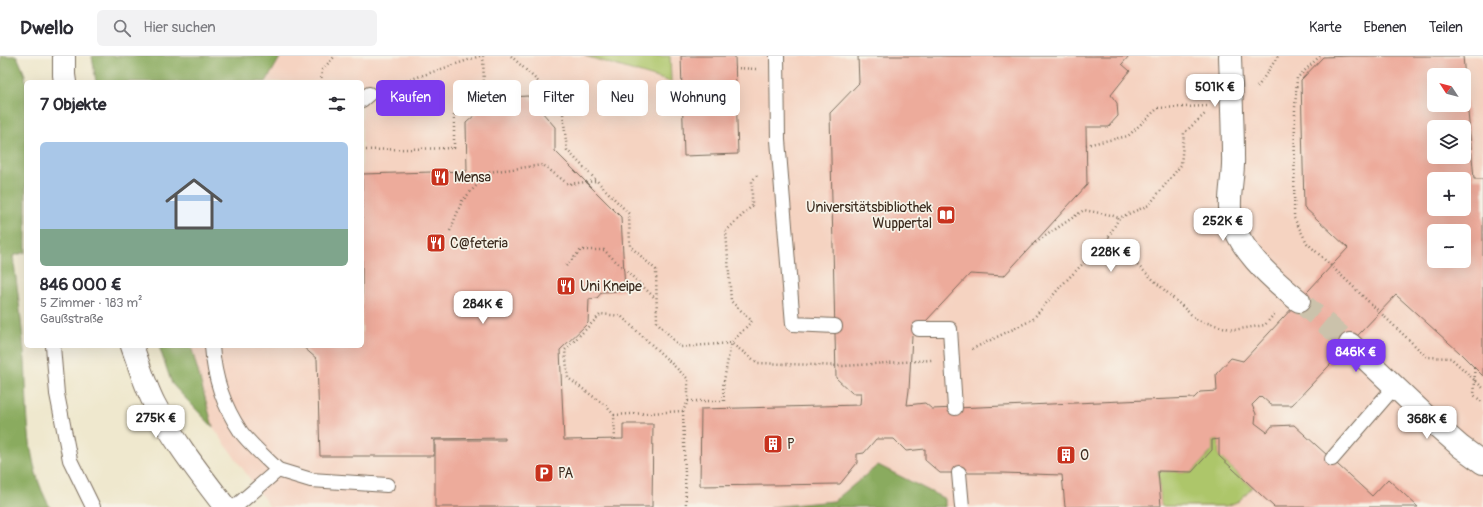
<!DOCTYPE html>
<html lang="de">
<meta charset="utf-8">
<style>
:root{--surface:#fff;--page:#f2f2f3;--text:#2b2b33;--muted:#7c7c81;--line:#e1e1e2;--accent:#7c3aed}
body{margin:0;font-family:Pangolin,sans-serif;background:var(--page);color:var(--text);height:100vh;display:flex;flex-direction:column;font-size:15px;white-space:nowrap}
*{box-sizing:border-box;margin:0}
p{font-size:13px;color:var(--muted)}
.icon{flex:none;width:22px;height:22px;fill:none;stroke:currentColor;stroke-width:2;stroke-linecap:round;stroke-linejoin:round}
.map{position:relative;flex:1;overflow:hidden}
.drawer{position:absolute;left:24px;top:24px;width:340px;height:268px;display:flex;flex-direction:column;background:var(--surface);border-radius:6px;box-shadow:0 4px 16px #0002}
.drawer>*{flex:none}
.hud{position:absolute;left:376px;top:24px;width:380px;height:36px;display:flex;gap:8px}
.needle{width:26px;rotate:306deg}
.controls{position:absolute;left:1427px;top:12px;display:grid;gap:8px}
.controls a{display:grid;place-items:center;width:44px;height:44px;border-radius:6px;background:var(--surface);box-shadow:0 4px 16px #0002;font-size:20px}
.price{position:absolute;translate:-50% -34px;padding:0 9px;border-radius:8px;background:#fff;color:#222;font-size:13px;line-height:26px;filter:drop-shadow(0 1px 2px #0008)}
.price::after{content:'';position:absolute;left:50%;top:24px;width:12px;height:9px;margin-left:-6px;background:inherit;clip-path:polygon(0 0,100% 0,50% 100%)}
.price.active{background:var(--accent);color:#fff}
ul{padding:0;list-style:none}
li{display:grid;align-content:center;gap:8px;height:212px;padding:0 16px}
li+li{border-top:1px solid var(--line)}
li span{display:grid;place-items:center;height:124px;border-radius:6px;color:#555}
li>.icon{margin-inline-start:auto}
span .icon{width:72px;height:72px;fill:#fffc;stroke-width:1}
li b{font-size:17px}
h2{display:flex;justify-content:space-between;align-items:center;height:48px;padding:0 16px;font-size:17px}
.pill{padding:0 14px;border-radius:6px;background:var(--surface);box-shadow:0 4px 16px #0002;font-size:14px;line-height:36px}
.pill.active{background:var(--accent);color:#fff}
header{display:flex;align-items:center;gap:24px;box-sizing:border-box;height:56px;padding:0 20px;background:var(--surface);border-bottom:1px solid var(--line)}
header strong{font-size:19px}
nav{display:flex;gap:22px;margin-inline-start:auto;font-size:14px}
.search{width:280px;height:36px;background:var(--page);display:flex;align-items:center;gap:10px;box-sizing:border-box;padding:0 14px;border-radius:6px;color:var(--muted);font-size:15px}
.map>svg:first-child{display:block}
.built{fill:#f5d3c1;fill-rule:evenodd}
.green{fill:#adc66b;stroke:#747844}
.forest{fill:#8aab5f;stroke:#626a3e}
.building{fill:#edab9b;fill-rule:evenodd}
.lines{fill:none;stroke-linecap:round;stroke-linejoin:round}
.minor-tunnel{stroke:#cbc2ab;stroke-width:22;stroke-dasharray:22 11;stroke-linecap:butt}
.service-casing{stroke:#7a6c5c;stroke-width:16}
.minor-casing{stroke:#7a6c5c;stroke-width:24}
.path{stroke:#7a6c5c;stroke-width:2.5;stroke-dasharray:1 3;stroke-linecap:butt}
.service{stroke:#fff;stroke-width:14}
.minor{stroke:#fff;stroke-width:22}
.labels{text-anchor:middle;stroke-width:3.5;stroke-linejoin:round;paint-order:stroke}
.poi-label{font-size:14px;fill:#3b2a1e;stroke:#f7f3e8;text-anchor:start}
</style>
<header>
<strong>Dwello</strong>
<div class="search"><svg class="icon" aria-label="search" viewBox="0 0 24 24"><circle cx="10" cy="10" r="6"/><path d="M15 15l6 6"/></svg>Hier suchen</div>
<nav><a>Karte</a><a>Ebenen</a><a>Teilen</a></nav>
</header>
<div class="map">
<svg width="1483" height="451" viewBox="0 0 1483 451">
<rect width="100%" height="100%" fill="#f7f3e8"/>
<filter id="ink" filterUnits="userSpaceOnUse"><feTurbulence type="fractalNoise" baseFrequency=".025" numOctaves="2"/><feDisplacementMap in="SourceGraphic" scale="8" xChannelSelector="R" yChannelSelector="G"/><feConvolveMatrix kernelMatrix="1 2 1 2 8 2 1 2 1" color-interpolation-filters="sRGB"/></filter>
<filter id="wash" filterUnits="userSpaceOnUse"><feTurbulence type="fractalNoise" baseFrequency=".012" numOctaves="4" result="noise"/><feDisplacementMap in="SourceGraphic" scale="16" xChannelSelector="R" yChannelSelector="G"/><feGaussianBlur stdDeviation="0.9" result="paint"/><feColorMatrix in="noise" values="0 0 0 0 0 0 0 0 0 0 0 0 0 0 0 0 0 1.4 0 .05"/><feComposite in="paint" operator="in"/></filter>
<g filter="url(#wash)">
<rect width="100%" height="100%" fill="#efe8ce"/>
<path class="built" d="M281,0H585L671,26L670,0H1483V451H270L213,371L191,290H362V26H266ZM1434,19H1464V49H1434ZM1434,71H1464V101H1434ZM1434,123H1464V153H1434ZM1434,175H1464V205H1434Z"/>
<g class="green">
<polygon points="585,0 670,0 671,26"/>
<polygon points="1219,383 1219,400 1252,431 1239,445 1227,450 1161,450 1158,415 1192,416 1212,395 1212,384"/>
</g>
<g class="forest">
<path d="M1,0H17L25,19L26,27V196L13,200C18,235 22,270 25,305C28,354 25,408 50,451H0V28Z"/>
<polygon points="92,0 281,0 266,26 96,26"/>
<polygon points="159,290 191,290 213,371 172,328"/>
<polygon points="878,409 945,443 945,451 770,451 834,445"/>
</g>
<g id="blocks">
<g class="building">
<polygon points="681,0 735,0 738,98 684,100"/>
<path d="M858,0H1129L1122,8L1130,15L1111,39L1117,47L1118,60L1108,71H1086L1087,129L1004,220L970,218L912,280L909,334L907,349L925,347L932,353L1194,342L1200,336L1217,335L1216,318L1231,302L1243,305L1348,192L1304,151L1301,24L1323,1L1350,0H1463L1474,123H1483V320L1459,296L1396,239L1292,349H1271L1261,340L1252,349L1256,358L1255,367L1267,376L1272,370L1294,369L1372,440L1388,423L1418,451H1274L1219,400V383L1212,384V394L1192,416L1158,415L1161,450L1065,451L1062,419L1002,417H940L925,404V393L906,395L894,383H876L864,397L857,398V407L840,428L700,430L701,353L860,349L861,337H852L836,322L830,57L859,27ZM1434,19H1464V49H1434ZM1434,71H1464V101H1434ZM1434,123H1464V153H1434ZM1434,175H1464V205H1434Z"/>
<polygon points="528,40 555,71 555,95 621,161 625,235 602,236 597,242 589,243 588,267 560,294 564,384 623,383 623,368 653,368 652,451 435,451 435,384 505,384 505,382 431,383 434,384 434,400 320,400 317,303 302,290 362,290 362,118 467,115 466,67 494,42"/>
</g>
</g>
</g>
<g filter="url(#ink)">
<use href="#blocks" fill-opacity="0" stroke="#7a6c5c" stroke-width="1"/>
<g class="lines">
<polyline class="minor-tunnel" points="1299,245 1350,288"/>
<defs>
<g id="service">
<polyline points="777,0 778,84 793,268 835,270"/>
<polyline points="362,44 369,38"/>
<polyline points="919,273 950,273 955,352"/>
<polyline points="53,290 57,338 70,404 93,451"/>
<path d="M212,290C214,321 224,351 241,376C250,388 267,403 278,414L235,451"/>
<polyline points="1332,403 1395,330"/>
<polyline points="278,414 311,424 387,429"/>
<polyline points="959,417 962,451"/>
</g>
<g id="minor">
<polyline points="64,0 64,19 65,26"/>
<path d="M1230,0C1231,33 1233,67 1233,100C1234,118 1229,135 1230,152C1232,189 1272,223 1299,245"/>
<polyline points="1350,288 1429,363 1461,391 1483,407"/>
<path d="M132,290C139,309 145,329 154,347C173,384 200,418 225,451"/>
</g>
</defs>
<use href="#service" class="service-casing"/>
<use href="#minor" class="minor-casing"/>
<g class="path">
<polyline points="511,0 562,48 567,94 629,158 630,190 656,214 657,266 680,291 731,287 758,307 843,310 932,304"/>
<polyline points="1320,0 1297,22 1295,52 1294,162 1307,187 1427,301 1451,302 1483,332"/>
<polyline points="735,12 757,13"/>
<polyline points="321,26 322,14 335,0"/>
<polyline points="388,31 480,0"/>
<polyline points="1257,31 1259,29 1278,0"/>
<polyline points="1086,89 1128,80 1158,52 1208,50"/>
<polyline points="362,94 454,92 454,58 484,29 483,0"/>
<polyline points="450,175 462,145 489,116 543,109 568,128 596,125"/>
<polyline points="1108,182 1197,264 1233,274 1265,269 1275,257"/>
<polyline points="1032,189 1084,154 1111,159 1119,162"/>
<polyline points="566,210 581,194 604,194 655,242"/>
<polyline points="972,293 1032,264 1061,230 1108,182 1119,162 1149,149 1181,109 1184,77 1206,57"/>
<polyline points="1474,312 1475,325 1474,339 1483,347"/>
<polyline points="688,345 724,345 723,330 731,287 752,265 731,245 726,175 752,150 752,125 758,118"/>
<polyline points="683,355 686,451"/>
<polyline points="614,359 683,355 688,345 688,323 621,260 601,258 565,294 568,322 606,350 614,359 615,384"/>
</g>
<use href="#service" class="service"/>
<use href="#minor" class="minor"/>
</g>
</g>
<defs>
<symbol id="restaurant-square" viewBox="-11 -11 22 22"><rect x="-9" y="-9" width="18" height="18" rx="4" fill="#c8321e" stroke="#f7f3e8"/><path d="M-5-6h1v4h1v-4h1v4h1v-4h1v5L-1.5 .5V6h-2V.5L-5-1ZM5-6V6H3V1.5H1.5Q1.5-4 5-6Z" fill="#fff"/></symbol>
<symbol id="library-square" viewBox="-11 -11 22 22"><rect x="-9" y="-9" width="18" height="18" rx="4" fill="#c8321e" stroke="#f7f3e8"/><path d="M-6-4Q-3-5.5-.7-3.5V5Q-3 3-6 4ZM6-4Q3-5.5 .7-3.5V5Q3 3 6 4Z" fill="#fff"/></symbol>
<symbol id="building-square" viewBox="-11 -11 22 22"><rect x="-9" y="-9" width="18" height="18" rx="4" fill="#c8321e" stroke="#f7f3e8"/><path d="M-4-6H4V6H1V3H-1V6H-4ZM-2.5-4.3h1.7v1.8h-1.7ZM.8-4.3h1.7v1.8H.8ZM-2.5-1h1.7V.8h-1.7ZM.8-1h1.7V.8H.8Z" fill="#fff"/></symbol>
<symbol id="parking-square" viewBox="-11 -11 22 22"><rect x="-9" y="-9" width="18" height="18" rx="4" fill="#c8321e" stroke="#f7f3e8"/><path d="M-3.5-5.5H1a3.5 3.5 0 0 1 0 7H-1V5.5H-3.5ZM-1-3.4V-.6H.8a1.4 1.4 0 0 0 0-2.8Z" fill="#fff"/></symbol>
</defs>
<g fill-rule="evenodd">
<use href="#restaurant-square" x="429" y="110" width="22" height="22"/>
<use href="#library-square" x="935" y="148" width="22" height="22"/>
<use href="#restaurant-square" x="425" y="176" width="22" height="22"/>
<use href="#restaurant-square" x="555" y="219" width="22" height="22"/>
<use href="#building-square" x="762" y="377" width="22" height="22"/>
<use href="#building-square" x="1055" y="388" width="22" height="22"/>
<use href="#parking-square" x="533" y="406" width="22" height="22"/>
</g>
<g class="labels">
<g class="poi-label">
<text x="454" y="126">Mensa</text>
<text x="932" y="156" text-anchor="end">Universitätsbibliothek<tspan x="932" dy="16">Wuppertal</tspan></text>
<text x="450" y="192">C@feteria</text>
<text x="580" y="235">Uni Kneipe</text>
<text x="787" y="393">P</text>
<text x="1080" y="404">O</text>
<text x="558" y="422">PA</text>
</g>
</g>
</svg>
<div class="controls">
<a><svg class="needle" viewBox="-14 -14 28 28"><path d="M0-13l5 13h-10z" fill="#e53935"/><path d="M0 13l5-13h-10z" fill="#7c7c81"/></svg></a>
<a><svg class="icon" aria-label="layers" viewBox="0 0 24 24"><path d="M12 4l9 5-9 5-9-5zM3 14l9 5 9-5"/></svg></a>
<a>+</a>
<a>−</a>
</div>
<b class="price" style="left:1215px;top:52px">501K €</b>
<b class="price" style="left:1223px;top:186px">252K €</b>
<b class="price" style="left:1111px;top:217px">228K €</b>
<b class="price" style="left:483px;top:269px">284K €</b>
<b class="price active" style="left:1356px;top:317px">846K €</b>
<b class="price" style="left:156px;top:383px">275K €</b>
<b class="price" style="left:1427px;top:384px">368K €</b>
<div class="hud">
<a class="pill active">Kaufen</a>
<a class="pill">Mieten</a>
<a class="pill">Filter</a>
<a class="pill">Neu</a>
<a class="pill">Wohnung</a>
</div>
<section class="drawer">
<h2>7 Objekte<svg class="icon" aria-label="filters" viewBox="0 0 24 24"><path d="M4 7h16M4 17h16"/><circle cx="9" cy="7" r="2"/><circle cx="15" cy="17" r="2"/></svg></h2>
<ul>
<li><span style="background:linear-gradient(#a9c7e8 70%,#7fa58c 0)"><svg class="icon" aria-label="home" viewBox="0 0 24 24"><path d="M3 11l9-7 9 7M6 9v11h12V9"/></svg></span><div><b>846 000 €</b><p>5 Zimmer · 183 m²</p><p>Gaußstraße</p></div></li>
</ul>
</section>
</div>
